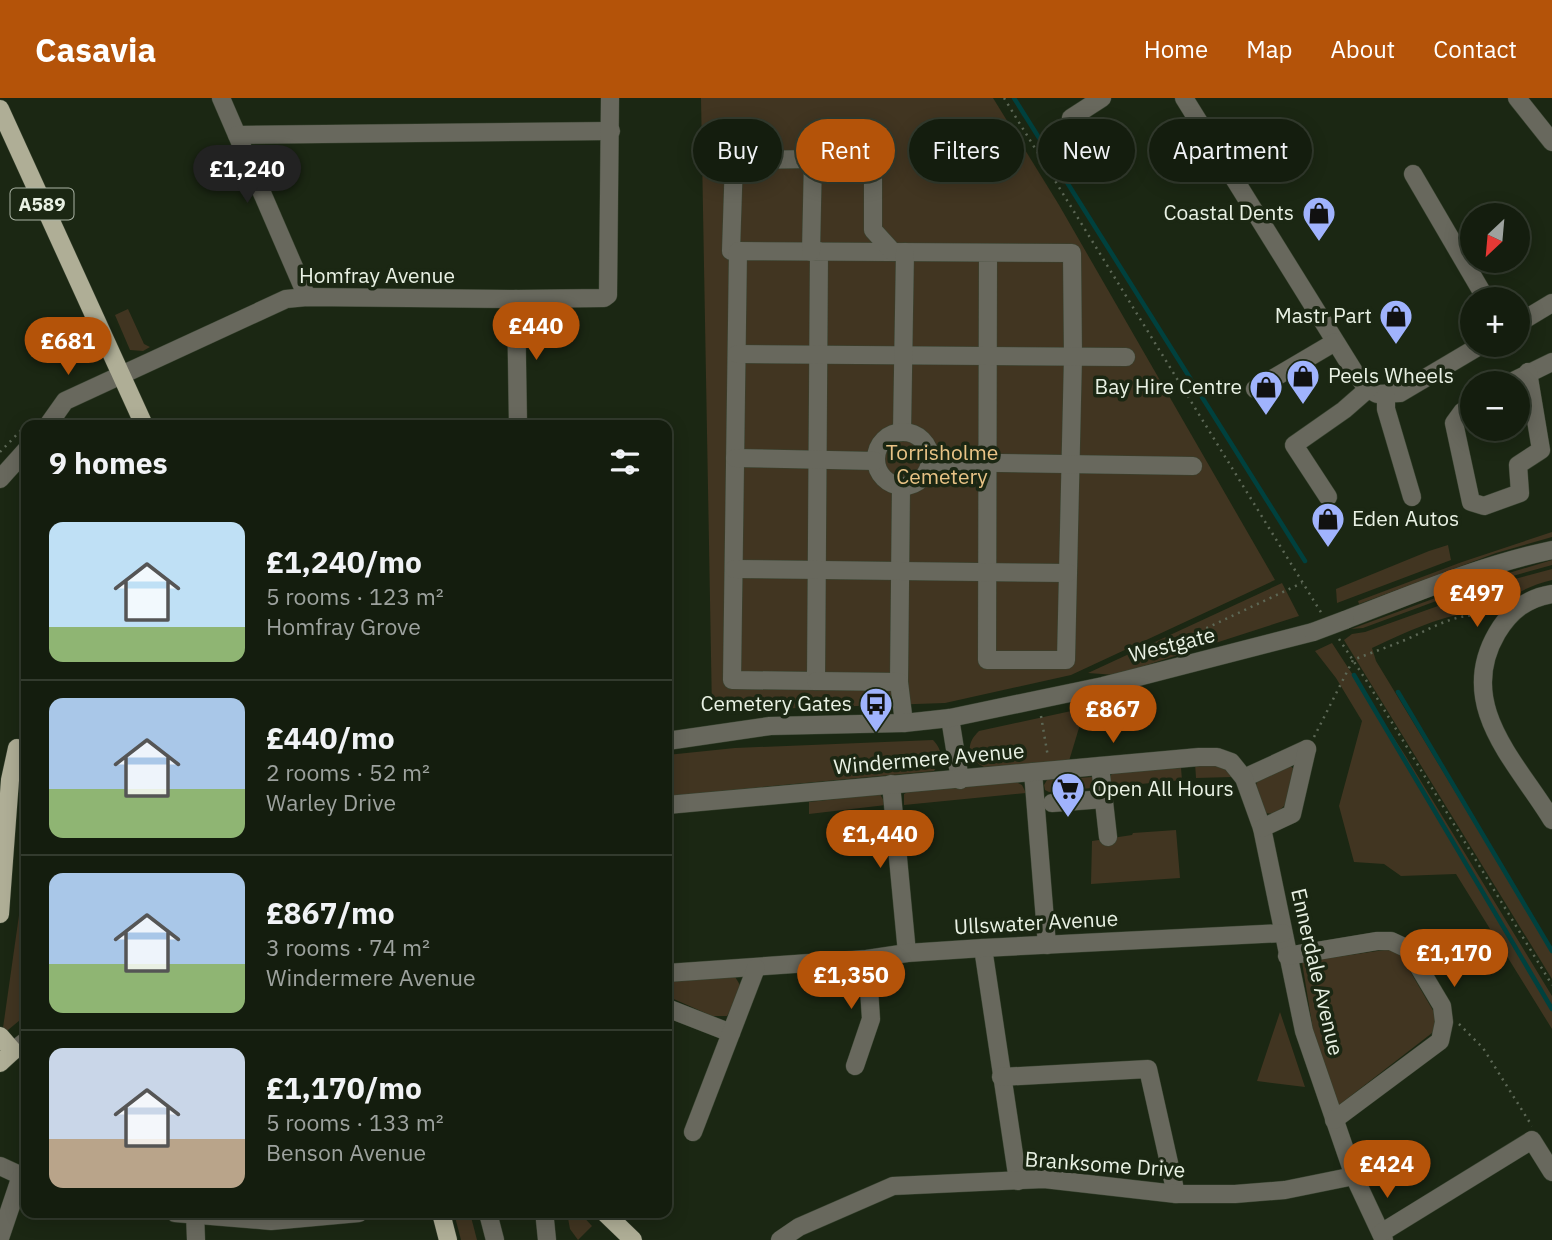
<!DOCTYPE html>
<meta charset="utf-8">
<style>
:root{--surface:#141d0e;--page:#1d2617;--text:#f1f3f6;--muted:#9da29e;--line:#333b2e;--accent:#b45309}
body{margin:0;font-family:"IBM Plex Sans",sans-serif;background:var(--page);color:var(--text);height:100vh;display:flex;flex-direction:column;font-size:26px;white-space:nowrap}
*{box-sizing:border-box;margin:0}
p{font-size:23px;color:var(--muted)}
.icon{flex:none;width:38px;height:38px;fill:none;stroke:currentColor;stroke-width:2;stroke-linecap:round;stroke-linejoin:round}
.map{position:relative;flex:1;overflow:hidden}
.drawer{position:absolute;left:21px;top:322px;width:651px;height:798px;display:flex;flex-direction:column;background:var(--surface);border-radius:14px;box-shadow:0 4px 18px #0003,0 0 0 2px var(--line)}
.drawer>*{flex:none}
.top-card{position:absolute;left:693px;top:21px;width:665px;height:63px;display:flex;gap:14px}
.needle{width:46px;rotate:206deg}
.buttons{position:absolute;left:1460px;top:105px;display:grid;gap:14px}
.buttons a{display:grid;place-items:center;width:70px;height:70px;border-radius:50%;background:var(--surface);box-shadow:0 4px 18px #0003,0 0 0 2px var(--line);font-size:35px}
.price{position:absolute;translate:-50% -60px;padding:0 16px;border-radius:24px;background:var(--accent);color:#fff;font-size:23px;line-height:46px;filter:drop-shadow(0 2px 4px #0008)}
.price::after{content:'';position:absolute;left:50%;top:42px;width:21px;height:16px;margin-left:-10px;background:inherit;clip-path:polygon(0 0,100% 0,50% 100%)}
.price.active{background:#222;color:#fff}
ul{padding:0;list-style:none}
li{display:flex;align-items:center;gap:21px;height:175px;padding:0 28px}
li+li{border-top:2px solid var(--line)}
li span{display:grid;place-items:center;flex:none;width:196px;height:140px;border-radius:14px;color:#555}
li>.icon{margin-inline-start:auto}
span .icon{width:84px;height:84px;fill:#fffc;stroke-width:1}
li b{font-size:30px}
h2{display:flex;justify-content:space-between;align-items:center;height:84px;padding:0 28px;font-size:30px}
.chip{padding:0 24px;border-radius:32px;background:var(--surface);box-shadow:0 4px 18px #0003,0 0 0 2px var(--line);font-size:24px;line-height:63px}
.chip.active{background:var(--accent);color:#fff}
header{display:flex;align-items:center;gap:42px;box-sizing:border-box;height:98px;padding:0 35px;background:var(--accent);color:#fff}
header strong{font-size:33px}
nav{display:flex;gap:38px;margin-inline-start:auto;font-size:24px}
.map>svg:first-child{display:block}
.green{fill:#413521}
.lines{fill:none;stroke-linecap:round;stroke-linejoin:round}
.stream{stroke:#00413e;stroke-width:4.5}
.minor-casing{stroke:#384330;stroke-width:19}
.major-casing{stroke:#384330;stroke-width:19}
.path{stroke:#5d6856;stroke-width:2.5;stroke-dasharray:2 5;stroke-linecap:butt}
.minor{stroke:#68685d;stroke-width:18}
.major{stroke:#afae96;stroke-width:18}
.minor-bridge-casing{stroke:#384330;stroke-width:19;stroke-linecap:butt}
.minor-bridge{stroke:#68685d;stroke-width:18}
.labels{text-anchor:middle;stroke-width:7;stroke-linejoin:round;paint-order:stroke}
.shield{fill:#1b2713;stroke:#abb4a5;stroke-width:2}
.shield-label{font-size:19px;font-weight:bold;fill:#e9f1e4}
.poi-label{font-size:21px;fill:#e9f1e4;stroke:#1b2713;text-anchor:end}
.street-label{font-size:21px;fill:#e9f1e4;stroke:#1b2713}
.park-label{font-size:21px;fill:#e9c386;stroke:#1b2713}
</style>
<header>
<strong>Casavia</strong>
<nav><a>Home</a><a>Map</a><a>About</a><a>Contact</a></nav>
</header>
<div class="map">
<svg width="1552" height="1142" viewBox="0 0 1552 1142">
<rect width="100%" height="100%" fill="#1b2713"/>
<g class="green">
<polygon points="701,0 993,0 1059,107 1275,482 1071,577 945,605 712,613"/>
<polygon points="128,211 144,246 150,249 143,253 130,252 115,217"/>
<polygon points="1552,434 1552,439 1496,455 1359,506 1358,503 1462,464"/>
<polygon points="1448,447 1451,462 1337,505 1336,491 1429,453"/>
<polygon points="1552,462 1552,467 1477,488 1363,530 1351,531 1479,484"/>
<path d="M1552,471V482C1528,488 1510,497 1493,515C1454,510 1407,534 1372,550L1376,563L1552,853V881L1344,542L1352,536L1365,534L1511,482Z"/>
<polygon points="1282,485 1299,518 1116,577 1088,575"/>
<polygon points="1332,545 1405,657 1552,898 1552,931 1456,776 1401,778 1384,766 1354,764 1339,708 1362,623 1336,580 1315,553"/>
<path d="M1085,610L1069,663L984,669C967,661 965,646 979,633Z"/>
<path d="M933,642C943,653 943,661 934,673L667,698V657L735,650Z"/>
<path d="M1195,665C1211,665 1222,665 1232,679L1196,680Z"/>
<polygon points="1288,666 1295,672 1286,706 1276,716 1262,715 1255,689 1258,682"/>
<polygon points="1181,670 1182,682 1110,689 1110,678 1114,674"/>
<polygon points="1092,679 1094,687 1092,690 1049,694 1045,692 1044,687 1047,682"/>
<polygon points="1016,684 1022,687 1026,695 904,707 904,696 911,692"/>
<polygon points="880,696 886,707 809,716 809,704"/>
<polygon points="1176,732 1180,780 1091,786 1092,743 1132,737 1133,735"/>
<polygon points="26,768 26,917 2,937"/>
<polygon points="1391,851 1400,856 1438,921 1437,929 1432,935 1339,1007 1313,932 1302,864"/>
<polygon points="734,877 740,887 737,902 727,918 712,918 667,898 667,882"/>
<polygon points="1280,914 1305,989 1257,983"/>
<polygon points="454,1115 470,1115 477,1142 461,1142"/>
<polygon points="567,1115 580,1115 592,1128 578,1142 570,1131"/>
</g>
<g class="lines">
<g class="stream">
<polyline points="1014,0 1305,463"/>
<polyline points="1354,577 1552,911"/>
<polyline points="1398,594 1552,853"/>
</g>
<defs>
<g id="minor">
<polyline points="221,0 307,199"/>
<polyline points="1184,0 1355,275 1368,291 1377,296 1400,295 1481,247"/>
<polyline points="1517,0 1552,44"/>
<polyline points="1071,20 1102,0"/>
<polyline points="237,37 611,33"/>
<polyline points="1413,76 1486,201"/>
<polyline points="738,153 731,153 734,62 813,61"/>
<polyline points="819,153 816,583 732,582 738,153 1072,155 1073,259 1066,562 987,562 988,155"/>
<polyline points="811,154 813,61 873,62 873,132 893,154"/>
<polyline points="516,201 518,327"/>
<polyline points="1517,226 1552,205"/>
<polyline points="737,256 1126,259"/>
<polyline points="1509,285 1552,264"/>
<polyline points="1255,291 1335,244"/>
<polyline points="1386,297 1386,311 1412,399"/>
<polyline points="1472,308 1462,314 1454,325 1471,404 1484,408 1520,395 1518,367 1541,352 1528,274"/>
<polyline points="48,327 65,303 286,201 307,199 516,201 604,200 608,197 610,0"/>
<polyline points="902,334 905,154"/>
<circle cx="903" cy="361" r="27"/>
<polyline points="735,360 875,363"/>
<polyline points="930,364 1193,368"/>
<polyline points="0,381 26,352"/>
<polyline points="901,388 899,584 904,625"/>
<polyline points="1328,399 1294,347 1344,312 1368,291"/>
<polyline points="734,471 1068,475"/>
<path d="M1552,496C1527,500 1510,513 1497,535C1455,607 1516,663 1552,722"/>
<path d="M1345,522C1413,496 1481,467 1552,452"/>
<polyline points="816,583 899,584"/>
<polyline points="950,620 960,682"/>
<polyline points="667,643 770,628 904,625 950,620 1103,588 1313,534"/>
<polyline points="1100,668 1108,739"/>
<polyline points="1033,674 1047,847"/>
<polyline points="1244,680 1307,651"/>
<polyline points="891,686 907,855"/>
<polyline points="1052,705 1104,701"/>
<polyline points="667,707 1199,659 1217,659 1231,664 1244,680 1262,730 1304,933 1354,1078 1384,1142"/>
<polyline points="1262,730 1292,716 1307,651"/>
<polyline points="983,850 1018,1083"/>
<polyline points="1287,858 1377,843 1391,843 1408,851 1442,908 1444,924 1440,943 1334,1022"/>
<polyline points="667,875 867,861 907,855 983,850 1283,835"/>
<polyline points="667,910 731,935"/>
<polyline points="13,953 26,943"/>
<polyline points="855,968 871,921 867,861"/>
<polyline points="1001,979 1148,971 1176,1096"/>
<polyline points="693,1034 756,870"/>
<polyline points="0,1068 26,1080"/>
<polyline points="175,1115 271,1123 359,1115"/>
<polyline points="195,1115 196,1142"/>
<polyline points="488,1115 495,1142"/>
<polyline points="545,1122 547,1142"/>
<polyline points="1381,1135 1532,1042 1552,1074"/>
<polyline points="0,1140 21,1078"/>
<polyline points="780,1142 799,1129 893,1088 1044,1081 1176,1096 1235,1096 1285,1092 1354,1078"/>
</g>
<g id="major">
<polyline points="0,11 144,327"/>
<polyline points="0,816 10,682 17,650"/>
<polyline points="0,938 13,953 0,965"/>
<polyline points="441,1115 448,1142"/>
<polyline points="605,1115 633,1142"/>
</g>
</defs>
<use href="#minor" class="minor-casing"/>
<use href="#major" class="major-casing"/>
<g class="path">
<polyline points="1004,0 1322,516"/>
<polyline points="0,354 31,322 35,322"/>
<polyline points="1339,541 1366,582 1552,887"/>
<polyline points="1143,560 1302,485"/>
<polyline points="1041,618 1048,659"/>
<path d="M1314,639L1353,562C1370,555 1388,549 1405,542C1433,530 1457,513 1489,518"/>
<polyline points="1459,926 1483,950 1532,1028"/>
</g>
<use href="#minor" class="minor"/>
<use href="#major" class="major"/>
<defs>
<polyline id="minor-bridge" points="1313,534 1345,522"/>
</defs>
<use href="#minor-bridge" class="minor-bridge-casing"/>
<use href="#minor-bridge" class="minor-bridge"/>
</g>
<defs>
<symbol id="shop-pin" viewBox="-11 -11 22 30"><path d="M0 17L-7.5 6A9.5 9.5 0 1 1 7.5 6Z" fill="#a0b3fd" stroke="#1b2713"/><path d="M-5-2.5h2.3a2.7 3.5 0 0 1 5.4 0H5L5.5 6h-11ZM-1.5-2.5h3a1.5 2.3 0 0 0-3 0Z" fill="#111"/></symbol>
<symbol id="bus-pin" viewBox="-11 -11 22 30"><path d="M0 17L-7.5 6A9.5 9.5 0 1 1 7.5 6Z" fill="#a0b3fd" stroke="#1b2713"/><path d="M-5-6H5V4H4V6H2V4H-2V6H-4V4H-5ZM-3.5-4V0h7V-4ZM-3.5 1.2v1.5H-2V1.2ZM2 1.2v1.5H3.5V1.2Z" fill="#111"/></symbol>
<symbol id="supermarket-pin" viewBox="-11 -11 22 30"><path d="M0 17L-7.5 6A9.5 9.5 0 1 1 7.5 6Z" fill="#a0b3fd" stroke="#1b2713"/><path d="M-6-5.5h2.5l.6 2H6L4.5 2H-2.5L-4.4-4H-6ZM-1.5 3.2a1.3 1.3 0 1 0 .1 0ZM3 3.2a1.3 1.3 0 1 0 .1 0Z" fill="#111"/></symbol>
</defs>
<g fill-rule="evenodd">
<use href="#shop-pin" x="1300" y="96" width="38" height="52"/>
<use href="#shop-pin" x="1377" y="199" width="38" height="52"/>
<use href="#shop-pin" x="1284" y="259" width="38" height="52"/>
<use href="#shop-pin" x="1247" y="270" width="38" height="52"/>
<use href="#shop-pin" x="1309" y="402" width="38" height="52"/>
<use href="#bus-pin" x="857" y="587" width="38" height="52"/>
<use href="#supermarket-pin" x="1049" y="672" width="38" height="52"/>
</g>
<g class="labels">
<rect class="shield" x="10.5" y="90.5" width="63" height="31" rx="5"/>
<g class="shield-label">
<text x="42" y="113">A589</text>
</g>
<g class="poi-label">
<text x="1294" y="122">Coastal Dents</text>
<text x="1372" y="225">Mastr Part</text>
<text x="1328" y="285" text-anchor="start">Peels Wheels</text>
<text x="1242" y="296">Bay Hire Centre</text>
<text x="1352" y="428" text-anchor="start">Eden Autos</text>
<text x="852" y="613">Cemetery Gates</text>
<text x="1092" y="698" text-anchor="start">Open All Hours</text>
</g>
<g class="street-label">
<text x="377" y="185">Homfray Avenue</text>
<text transform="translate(1172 547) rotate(-14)" y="7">Westgate</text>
<text transform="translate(929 661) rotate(-5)" y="7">Windermere Avenue</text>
<text transform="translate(1036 825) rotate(-3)" y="7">Ullswater Avenue</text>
<text transform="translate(1317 874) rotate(77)" y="7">Ennerdale Avenue</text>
<text transform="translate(1105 1067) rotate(4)" y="7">Branksome Drive</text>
</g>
<g class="park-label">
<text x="942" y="362">Torrisholme<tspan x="942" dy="24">Cemetery</tspan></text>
</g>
</g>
</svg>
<div class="buttons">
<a><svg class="needle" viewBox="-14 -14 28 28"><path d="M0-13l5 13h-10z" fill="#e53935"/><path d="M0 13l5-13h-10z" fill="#9da29e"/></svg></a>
<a>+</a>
<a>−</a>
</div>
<b class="price active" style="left:247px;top:107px">£1,240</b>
<b class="price" style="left:536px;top:264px">£440</b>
<b class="price" style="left:68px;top:279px">£681</b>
<b class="price" style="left:1477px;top:531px">£497</b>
<b class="price" style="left:1113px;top:647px">£867</b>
<b class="price" style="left:880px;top:772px">£1,440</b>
<b class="price" style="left:1454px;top:891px">£1,170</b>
<b class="price" style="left:851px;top:913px">£1,350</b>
<b class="price" style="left:1387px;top:1102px">£424</b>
<div class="top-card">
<a class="chip">Buy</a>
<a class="chip active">Rent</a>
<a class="chip">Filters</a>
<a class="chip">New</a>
<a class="chip">Apartment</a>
</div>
<section class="drawer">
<h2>9 homes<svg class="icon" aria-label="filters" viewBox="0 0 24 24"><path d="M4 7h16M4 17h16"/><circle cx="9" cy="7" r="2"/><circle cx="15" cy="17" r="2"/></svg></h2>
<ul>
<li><span style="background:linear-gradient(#bfe0f5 75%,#8fb573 0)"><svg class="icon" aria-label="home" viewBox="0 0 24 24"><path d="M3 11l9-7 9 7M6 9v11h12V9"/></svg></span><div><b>£1,240/mo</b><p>5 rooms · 123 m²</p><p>Homfray Grove</p></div></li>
<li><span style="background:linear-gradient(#a9c7e8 65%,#8fb573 0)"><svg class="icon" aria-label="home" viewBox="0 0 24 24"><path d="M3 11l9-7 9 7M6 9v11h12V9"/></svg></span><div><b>£440/mo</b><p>2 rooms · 52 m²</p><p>Warley Drive</p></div></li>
<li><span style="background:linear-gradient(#a9c7e8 65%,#8fb573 0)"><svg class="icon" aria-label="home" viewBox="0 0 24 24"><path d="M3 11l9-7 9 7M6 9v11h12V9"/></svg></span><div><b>£867/mo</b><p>3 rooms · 74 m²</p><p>Windermere Avenue</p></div></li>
<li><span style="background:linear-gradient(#c9d6e8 65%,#b9a48a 0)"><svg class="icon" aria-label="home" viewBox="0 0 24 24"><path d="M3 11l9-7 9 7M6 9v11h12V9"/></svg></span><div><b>£1,170/mo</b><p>5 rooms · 133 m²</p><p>Benson Avenue</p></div></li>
</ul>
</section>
</div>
